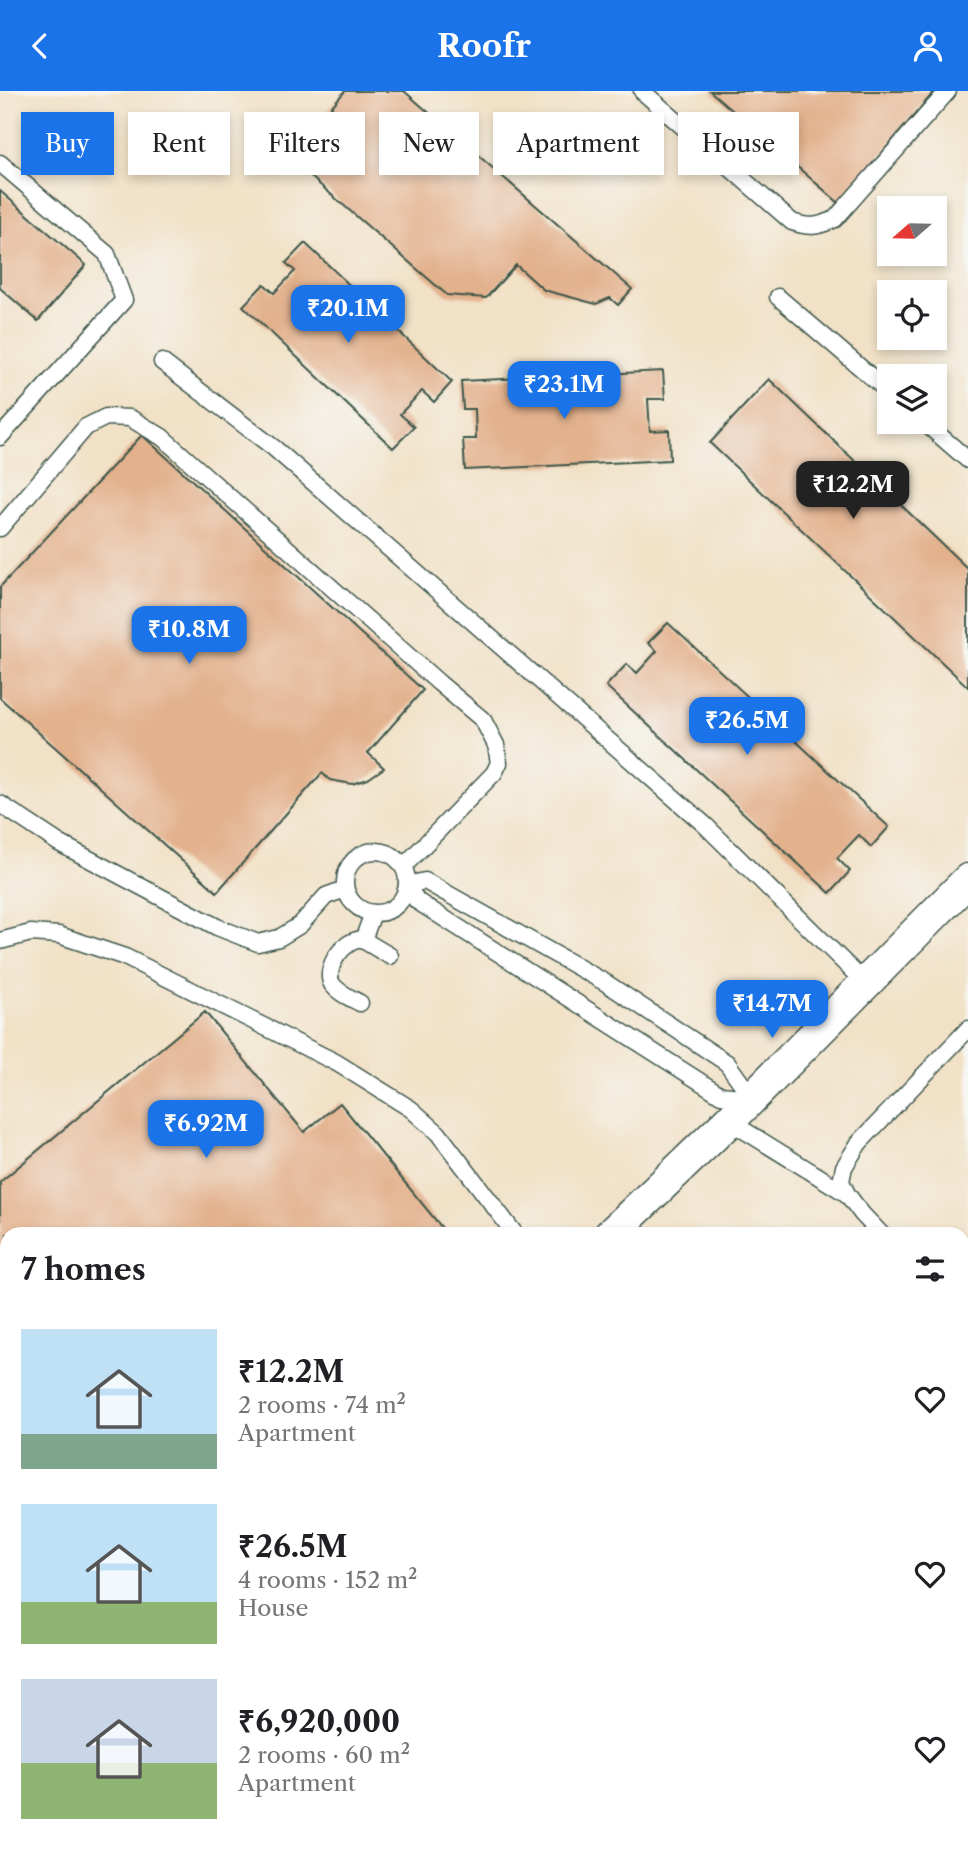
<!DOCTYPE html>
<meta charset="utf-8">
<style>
:root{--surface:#fff;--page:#f6f6f6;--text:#202124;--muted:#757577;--accent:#1a73e8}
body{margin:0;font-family:"Libre Caslon Text",serif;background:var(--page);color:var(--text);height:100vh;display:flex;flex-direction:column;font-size:26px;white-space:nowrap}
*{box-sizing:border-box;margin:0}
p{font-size:23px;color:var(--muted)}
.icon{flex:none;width:38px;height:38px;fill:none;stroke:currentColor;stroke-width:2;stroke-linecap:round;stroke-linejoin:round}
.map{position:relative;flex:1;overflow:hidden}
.sheet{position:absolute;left:0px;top:1136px;width:970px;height:625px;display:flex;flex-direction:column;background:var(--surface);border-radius:21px 21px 0 0;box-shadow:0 4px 10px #0003}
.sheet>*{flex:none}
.guide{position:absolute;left:21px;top:21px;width:928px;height:63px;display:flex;gap:14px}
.needle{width:46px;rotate:250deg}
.fabs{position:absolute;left:877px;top:105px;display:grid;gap:14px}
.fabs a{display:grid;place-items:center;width:70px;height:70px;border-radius:0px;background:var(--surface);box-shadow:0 4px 10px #0003;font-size:35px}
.price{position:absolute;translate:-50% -60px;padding:0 16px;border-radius:14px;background:var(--accent);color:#fff;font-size:23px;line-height:46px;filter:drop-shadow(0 2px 4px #0008)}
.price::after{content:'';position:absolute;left:50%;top:42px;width:21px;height:16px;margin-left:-10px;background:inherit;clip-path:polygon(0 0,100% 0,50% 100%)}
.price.selected{background:#222;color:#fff}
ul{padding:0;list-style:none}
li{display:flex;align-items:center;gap:21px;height:175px;padding:0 21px}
li span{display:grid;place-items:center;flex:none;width:196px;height:140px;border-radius:0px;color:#555}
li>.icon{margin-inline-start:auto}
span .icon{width:84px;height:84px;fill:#fffc;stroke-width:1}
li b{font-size:30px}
h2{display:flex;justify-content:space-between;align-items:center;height:84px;padding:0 21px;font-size:30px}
.tag{padding:0 24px;border-radius:0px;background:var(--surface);box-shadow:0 4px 10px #0003;font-size:24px;line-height:63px}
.tag.selected{background:var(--accent);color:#fff}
header{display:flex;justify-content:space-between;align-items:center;height:91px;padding:0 21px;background:var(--accent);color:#fff;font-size:32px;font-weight:700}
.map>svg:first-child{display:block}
.building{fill:#e3b18c}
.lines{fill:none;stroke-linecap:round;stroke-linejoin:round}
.lane-casing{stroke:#3e564a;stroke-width:19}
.street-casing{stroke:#3e564a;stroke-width:35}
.lane{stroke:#fff;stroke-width:16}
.street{stroke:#fff;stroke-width:32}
</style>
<header><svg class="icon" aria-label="back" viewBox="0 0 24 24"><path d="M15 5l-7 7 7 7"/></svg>Roofr<svg class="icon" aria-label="person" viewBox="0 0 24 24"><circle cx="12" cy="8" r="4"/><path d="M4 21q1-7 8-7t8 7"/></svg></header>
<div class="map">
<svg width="968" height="1760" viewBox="0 0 968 1760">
<rect width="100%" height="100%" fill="#f6f6f2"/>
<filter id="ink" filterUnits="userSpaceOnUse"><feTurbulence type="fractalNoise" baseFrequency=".0143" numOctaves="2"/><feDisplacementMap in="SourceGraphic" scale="14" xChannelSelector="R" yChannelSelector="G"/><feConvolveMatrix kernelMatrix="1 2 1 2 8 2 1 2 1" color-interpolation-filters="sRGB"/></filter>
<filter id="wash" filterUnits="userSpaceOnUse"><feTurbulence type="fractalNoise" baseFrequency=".00686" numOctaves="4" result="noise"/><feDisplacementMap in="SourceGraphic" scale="28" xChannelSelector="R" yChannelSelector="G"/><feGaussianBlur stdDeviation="1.57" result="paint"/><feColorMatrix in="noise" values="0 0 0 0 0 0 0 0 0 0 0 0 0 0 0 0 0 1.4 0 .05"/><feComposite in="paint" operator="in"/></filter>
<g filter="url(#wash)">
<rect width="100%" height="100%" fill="#f1e1c6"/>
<g id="blocks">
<g class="building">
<polygon points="345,0 404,0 632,198 618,214 610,207 596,213 544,199 516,174 486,207 447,204 288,66"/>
<polygon points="710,0 935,0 839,112"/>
<polygon points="0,100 86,174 38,230 0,197"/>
<polygon points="305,152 452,291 434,311 422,300 400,323 414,336 393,357 243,215 264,193 274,202 295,180 286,172"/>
<polygon points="663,280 665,308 648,308 650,340 669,339 670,369 465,379 463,348 476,348 475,318 463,318 461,290"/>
<polygon points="769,288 968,478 968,596 710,352"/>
<polygon points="142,344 423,599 368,662 384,677 368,688 352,693 330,689 322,682 217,801 0,607 0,496"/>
<polygon points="668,532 889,736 871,756 859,744 837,767 850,780 830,802 606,595 627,573 637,582 657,560 648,552"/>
<polygon points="205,921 304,1041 340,1012 447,1143 7,1143 7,1171 0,1162 0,1091"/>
<polygon points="0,1292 7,1300 7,1453 0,1459"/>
<polygon points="962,1295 968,1301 968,1389 962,1383"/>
<polygon points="7,1684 7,1739 0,1742 0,1688"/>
<polygon points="445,1754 490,1754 479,1760 449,1760"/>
<polygon points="646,1754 726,1754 734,1760 641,1760"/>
<polygon points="775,1754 872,1754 880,1760 774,1760 771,1758"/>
</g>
</g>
</g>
<g filter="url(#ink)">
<use href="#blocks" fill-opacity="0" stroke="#3e564a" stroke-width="2"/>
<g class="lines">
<defs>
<g id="lane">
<path d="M642,0L792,131C810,137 817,136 835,128L948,0"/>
<polyline points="0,72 107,163 124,209 0,346"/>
<polyline points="778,206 889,301"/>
<polyline points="162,271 274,357 705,734 865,892"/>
<polyline points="924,331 968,369"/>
<polyline points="0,437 86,336 106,326 130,327 162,346 439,592 483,629 496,654 499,672 494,682 403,776"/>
<polyline points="0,713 59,752 217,836 258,852 279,847 300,834 326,805 345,798"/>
<circle cx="376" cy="791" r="31"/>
<polygon points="425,790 606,892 727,972 752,1007 721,1004 417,810 407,794"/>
<polyline points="373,822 363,849 390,865"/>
<polyline points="0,850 31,842 59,844 125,866 337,972 411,1018 438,1042 515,1143"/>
<path d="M360,912C351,907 338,902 332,893C323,877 345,846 363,849"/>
<polyline points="729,1030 847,1103"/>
<polyline points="881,1143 862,1123 847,1103 841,1090 844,1076 859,1052 968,938"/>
<polyline points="962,1218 968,1223"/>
<polyline points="0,1244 7,1253"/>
<polyline points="962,1402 968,1408"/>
<polyline points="105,1754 108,1760"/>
<polyline points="894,1754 901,1760"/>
<polyline points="575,1760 583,1754"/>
</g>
<g id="street">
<polyline points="611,1143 729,1030 968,789"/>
<polyline points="0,1647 7,1641"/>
<polyline points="962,1737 968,1743"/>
</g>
</defs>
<use href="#lane" class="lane-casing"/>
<use href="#street" class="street-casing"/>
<use href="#lane" class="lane"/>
<use href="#street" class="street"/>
</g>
</g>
</svg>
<div class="fabs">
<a><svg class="needle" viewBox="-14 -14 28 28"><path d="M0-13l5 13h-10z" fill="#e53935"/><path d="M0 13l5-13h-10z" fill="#757577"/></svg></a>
<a><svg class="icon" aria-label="locate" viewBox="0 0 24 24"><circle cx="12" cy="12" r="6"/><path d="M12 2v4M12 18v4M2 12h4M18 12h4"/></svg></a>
<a><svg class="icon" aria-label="layers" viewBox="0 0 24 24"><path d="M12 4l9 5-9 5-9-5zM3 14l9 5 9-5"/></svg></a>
</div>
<b class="price" style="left:348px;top:254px">₹20.1M</b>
<b class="price" style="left:564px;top:330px">₹23.1M</b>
<b class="price selected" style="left:853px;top:430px">₹12.2M</b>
<b class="price" style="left:189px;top:575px">₹10.8M</b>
<b class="price" style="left:747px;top:666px">₹26.5M</b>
<b class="price" style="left:772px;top:949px">₹14.7M</b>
<b class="price" style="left:206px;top:1069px">₹6.92M</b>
<div class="guide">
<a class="tag selected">Buy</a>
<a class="tag">Rent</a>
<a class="tag">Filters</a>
<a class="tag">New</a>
<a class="tag">Apartment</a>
<a class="tag">House</a>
</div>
<section class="sheet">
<h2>7 homes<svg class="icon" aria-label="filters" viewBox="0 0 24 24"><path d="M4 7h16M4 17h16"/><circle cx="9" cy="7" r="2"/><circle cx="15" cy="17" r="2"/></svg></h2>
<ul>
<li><span style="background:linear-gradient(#bfe0f5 75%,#7fa58c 0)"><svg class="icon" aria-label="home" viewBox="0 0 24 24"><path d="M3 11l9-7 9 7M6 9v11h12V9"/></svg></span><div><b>₹12.2M</b><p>2 rooms · 74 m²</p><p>Apartment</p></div><svg class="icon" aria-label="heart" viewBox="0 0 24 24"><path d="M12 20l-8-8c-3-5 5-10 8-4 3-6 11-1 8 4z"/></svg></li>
<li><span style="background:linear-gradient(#bfe0f5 70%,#8fb573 0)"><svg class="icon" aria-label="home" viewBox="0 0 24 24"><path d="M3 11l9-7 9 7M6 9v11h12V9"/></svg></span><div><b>₹26.5M</b><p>4 rooms · 152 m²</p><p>House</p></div><svg class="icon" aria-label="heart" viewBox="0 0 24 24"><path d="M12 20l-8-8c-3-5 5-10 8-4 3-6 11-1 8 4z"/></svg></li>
<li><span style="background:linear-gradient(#c9d6e8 60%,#8fb573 0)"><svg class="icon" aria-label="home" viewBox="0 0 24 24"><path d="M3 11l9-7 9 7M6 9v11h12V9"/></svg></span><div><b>₹6,920,000</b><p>2 rooms · 60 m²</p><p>Apartment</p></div><svg class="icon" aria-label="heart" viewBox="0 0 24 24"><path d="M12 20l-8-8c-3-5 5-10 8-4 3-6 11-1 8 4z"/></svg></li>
</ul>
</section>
</div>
